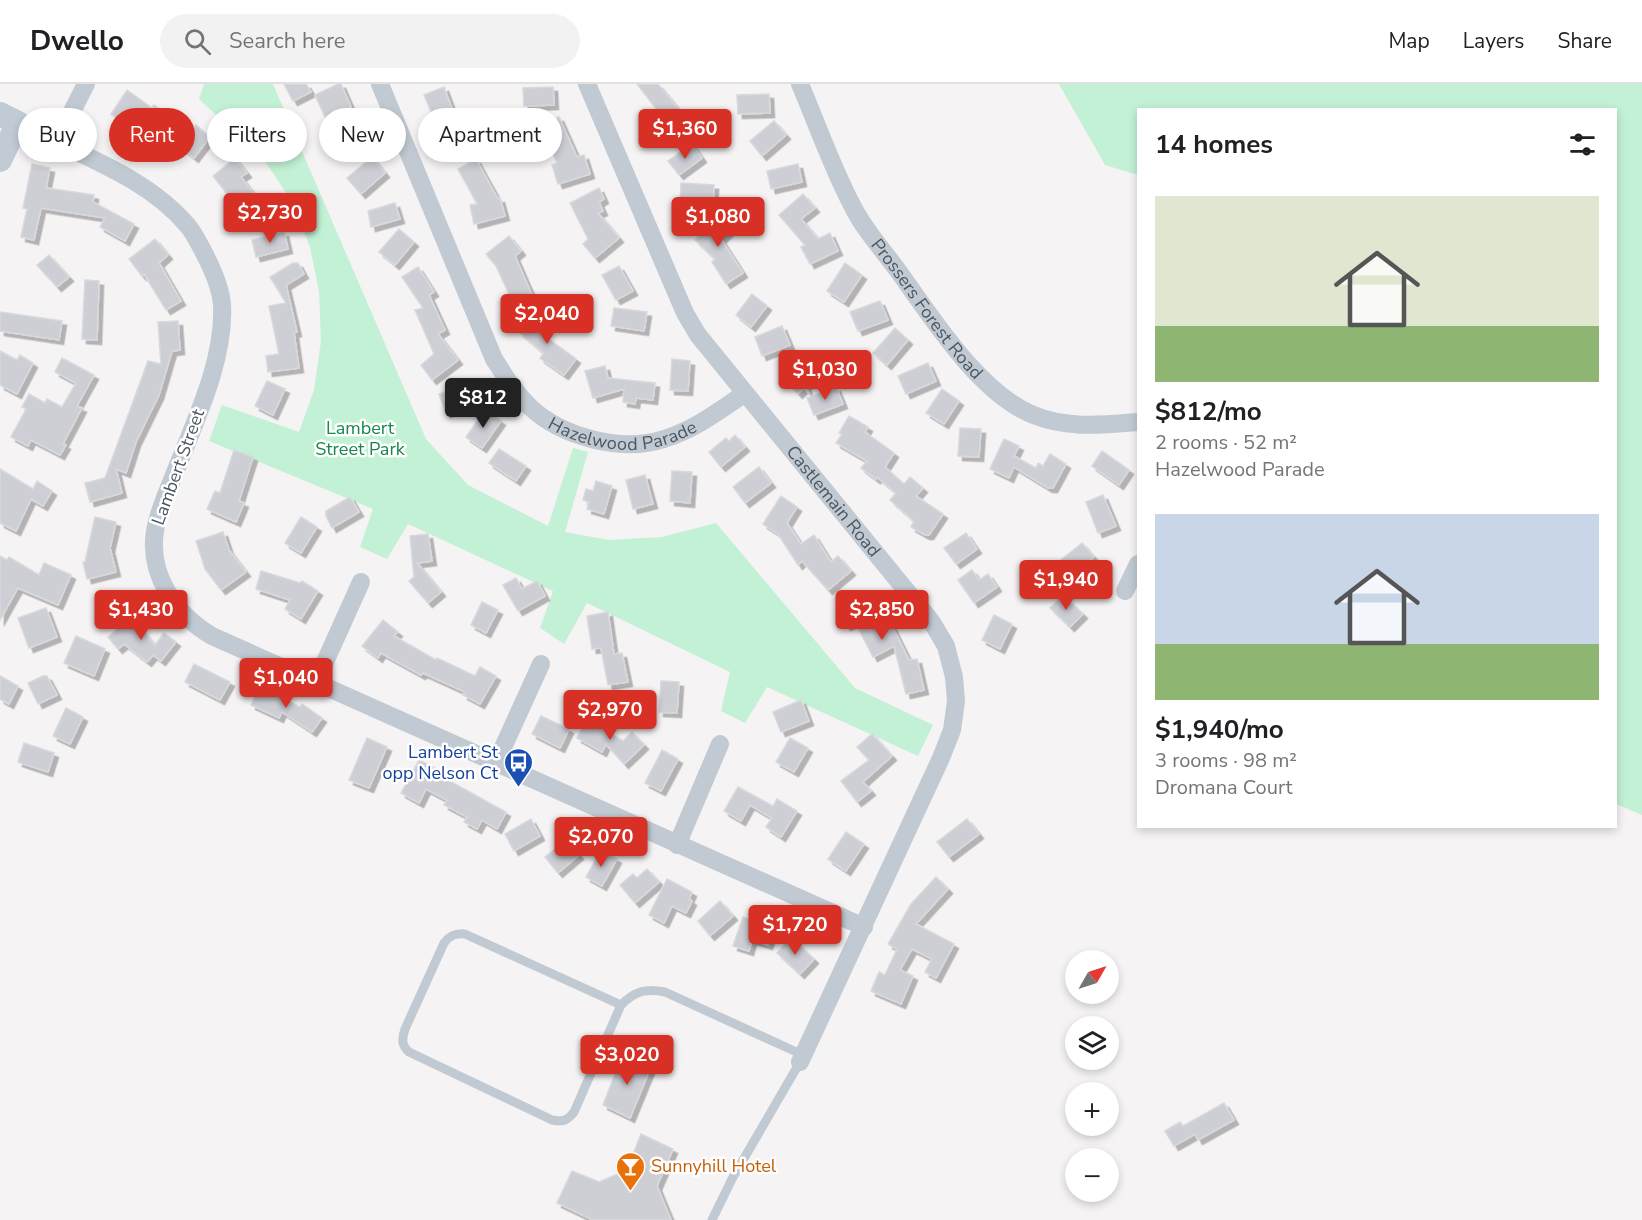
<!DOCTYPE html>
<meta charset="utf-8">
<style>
:root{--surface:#fff;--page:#f2f2f2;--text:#202124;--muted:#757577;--line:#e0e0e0;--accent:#d93025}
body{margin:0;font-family:"Nunito Sans",sans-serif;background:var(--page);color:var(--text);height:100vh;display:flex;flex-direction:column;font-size:22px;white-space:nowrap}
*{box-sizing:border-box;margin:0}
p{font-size:20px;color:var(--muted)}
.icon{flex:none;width:33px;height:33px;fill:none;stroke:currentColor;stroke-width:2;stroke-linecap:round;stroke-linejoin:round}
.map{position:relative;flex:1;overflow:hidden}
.details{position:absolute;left:1137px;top:24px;width:480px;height:720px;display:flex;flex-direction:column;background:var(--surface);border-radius:0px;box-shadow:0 3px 9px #0003}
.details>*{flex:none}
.top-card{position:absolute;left:18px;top:24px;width:570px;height:54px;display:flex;gap:12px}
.needle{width:39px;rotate:51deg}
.fabs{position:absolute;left:1065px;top:866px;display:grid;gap:12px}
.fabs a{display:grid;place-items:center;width:54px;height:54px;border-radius:50%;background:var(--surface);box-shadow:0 3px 9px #0003;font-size:30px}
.price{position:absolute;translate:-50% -51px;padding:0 14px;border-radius:6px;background:var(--accent);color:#fff;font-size:20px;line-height:39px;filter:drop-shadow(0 2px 3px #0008)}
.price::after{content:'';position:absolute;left:50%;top:36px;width:18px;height:14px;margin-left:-9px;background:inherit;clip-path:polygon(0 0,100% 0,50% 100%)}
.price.current{background:#222;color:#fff}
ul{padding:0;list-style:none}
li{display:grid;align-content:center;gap:12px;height:318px;padding:0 18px}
li span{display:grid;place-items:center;height:186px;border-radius:0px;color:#555}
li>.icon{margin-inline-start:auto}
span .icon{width:108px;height:108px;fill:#fffc;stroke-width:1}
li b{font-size:26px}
h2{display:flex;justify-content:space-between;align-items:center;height:72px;padding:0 18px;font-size:26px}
.tag{padding:0 21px;border-radius:27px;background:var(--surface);box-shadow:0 3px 9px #0003;font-size:21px;line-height:54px}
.tag.current{background:var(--accent);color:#fff}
header{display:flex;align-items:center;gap:36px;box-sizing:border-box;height:84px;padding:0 30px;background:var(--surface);border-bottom:2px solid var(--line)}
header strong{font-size:28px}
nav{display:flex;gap:33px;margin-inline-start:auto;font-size:21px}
.search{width:420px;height:54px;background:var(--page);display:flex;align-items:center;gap:15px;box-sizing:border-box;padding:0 21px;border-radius:33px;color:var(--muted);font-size:22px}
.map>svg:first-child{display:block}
.green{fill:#c3f1d5}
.building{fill:#cdcfd5;stroke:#d7d9de;stroke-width:1.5;filter:url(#shadow)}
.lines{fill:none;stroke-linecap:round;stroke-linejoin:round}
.lane{stroke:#c1cad2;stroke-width:9}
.street{stroke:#c1cad2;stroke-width:18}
.secondary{stroke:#c1cbd6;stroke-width:24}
.labels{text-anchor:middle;stroke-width:5;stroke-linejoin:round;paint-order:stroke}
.street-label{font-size:18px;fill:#4a5661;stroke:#fff}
.park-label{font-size:18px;fill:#17864f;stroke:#fff}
.transit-label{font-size:18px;fill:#164399;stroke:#fff;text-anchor:end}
.food-label{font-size:18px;fill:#c56008;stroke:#fff;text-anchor:start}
</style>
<header>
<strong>Dwello</strong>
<div class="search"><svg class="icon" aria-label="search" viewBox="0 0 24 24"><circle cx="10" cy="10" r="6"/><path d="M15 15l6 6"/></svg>Search here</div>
<nav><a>Map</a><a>Layers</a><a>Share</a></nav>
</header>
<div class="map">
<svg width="1642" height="1136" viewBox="0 0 1642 1136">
<defs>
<filter id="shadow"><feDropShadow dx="4.5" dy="4.5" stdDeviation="0" flood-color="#0004"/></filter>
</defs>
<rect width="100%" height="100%" fill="#f5f3f3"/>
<g class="green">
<polygon points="204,0 273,0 426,355 468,401 548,442 573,364 588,368 565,448 609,456 662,453 716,439 855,604 933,641 918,672 767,603 745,639 721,627 730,588 587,519 564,560 540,544 553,507 408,440 387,475 360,463 373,425 209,357 222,321 299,348 314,306 321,257 319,207 310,163 293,119 264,76 199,15"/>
<polygon points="1059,0 1642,0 1642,731 1616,720 1616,26 1138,26 1138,91 1105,81"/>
</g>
<g class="building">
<polygon points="284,0 306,0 311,8 293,17"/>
<polygon points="338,0 341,0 351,23 326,35 315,11"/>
<polygon points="637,0 658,0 686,34 662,54 650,40 658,33 654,28 657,26"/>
<polygon points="444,3 458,41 471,38 475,54 444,62 438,35 435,37 424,11"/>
<polygon points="553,3 554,21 524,22 523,4"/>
<polygon points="127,6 152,24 154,21 192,46 196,41 210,53 194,74 179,62 182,59 132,28 124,40 111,30"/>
<polygon points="769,10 770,29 738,30 737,11"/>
<polygon points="559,33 577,73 584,71 590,90 558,100 552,81 557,79 541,41"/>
<polygon points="774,37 786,51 762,72 750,57"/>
<polygon points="359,44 360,48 370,46 373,62 342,68 338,47"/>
<polygon points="692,60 702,74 679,91 668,77"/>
<polygon points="372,73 385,89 361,110 347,94"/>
<polygon points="235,74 247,89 241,93 263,121 241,139 230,125 236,121 213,92"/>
<polygon points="476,75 498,115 500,114 505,132 474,140 470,121 477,120 458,85"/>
<polygon points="32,80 50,84 46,104 94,111 93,118 134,140 125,157 100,143 105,134 41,124 34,156 21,153 27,125 23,124"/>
<polygon points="798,80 802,98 771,105 767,87"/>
<polygon points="681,99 714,101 713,121 680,119"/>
<polygon points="599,104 604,115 599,118 603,127 598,129 619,154 595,174 583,160 588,155 570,119"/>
<polygon points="803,110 815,124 801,135 818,155 830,149 838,167 810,180 801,163 805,161 779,131"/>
<polygon points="395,119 400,135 371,143 368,127"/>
<polygon points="713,129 730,146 721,155 743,189 726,200 712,178 715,175 695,156 702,149 697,144"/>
<polygon points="399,145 414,158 395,181 379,168"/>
<polygon points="284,148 288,165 256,173 252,156"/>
<polygon points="509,152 521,167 515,172 532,211 513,219 496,182 486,170"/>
<polygon points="155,155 168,171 159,179 181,217 166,226 144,190 142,192 129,175"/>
<polygon points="49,171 69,193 57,203 37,181"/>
<polygon points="293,179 298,179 304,190 286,201 297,248 294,249 299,284 268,288 266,272 279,270 269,222 286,219 270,193"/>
<polygon points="845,179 862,191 844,218 827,207"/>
<polygon points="619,182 633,207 616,216 602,191"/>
<polygon points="418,183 434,208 429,211 445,246 438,250 458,276 432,296 421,281 434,270 415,226 423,224 402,193"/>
<polygon points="85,196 99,197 97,256 82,255"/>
<polygon points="752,210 767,222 751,243 736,231"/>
<polygon points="880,217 888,236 858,247 850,228"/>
<polygon points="614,224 647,228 644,247 611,242"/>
<polygon points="0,228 62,237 59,256 0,247"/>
<polygon points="536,229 550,241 542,250 576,275 564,291 540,274 544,269 519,248"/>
<polygon points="178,237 180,266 172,267 159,311 136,358 126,389 116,385 122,409 90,418 85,399 105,394 148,277 161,280 158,238"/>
<polygon points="782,242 790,261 762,272 755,253"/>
<polygon points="895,244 908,256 887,281 873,269"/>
<polygon points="0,267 17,276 20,271 33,279 17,310 0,301"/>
<polygon points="804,271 820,287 806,302 810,311 804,304 798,310 786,297 791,292 785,286 795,274 797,278"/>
<polygon points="62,274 94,291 77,322 82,324 63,360 66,361 60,371 31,356 28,362 11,353 26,325 22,323 29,310 45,319 47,315 62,323 76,299 55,288"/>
<polygon points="672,275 690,277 688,307 670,306"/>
<polygon points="928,279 936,297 906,310 898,292"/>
<polygon points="605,282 608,294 655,299 653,316 636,314 635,320 623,318 624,305 593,314 585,287"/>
<polygon points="267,297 285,305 273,331 255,322"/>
<polygon points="468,300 474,319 446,329 439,310"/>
<polygon points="836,303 843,320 814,331 807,314"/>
<polygon points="942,305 959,317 944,340 926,329"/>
<polygon points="485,326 501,337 482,364 466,353"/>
<polygon points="849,332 868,343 865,348 894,369 885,383 904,400 910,393 923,404 916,412 943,430 929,451 925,451 911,443 914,437 890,416 896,409 877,393 876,395 861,384 867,377 836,359 842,350 839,349"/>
<polygon points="960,344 981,345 979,373 958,372"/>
<polygon points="735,351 745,363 721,383 709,368 726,354 729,357"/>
<polygon points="1004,355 1019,362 1014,372 1036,384 1038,379 1043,382 1050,370 1066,380 1053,404 1048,404 1014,383 1009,394 990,385"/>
<polygon points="499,365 526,382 516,397 489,379"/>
<polygon points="234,366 253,373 239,417 244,419 236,438 207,425 215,407 220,409"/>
<polygon points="1102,367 1129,386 1119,401 1092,382"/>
<polygon points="759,383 771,399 745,419 733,403"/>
<polygon points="0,385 33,405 37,397 52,407 43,422 31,415 16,447 0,439"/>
<polygon points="672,387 692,388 690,419 670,417"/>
<polygon points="645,391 653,420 633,425 626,396"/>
<polygon points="596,397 612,402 604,430 587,425 589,418 583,416 586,405 593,407"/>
<polygon points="1103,411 1116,442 1098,449 1086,418"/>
<polygon points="781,412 797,423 787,439 801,460 814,451 831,478 838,472 851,487 828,506 802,477 798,481 778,450 763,440"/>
<polygon points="350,413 359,428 332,444 326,432 326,427"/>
<polygon points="95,433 116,438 110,464 116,488 87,495 83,478 85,478"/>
<polygon points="301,433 317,443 301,469 285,459"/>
<polygon points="223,448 229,466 246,488 221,506 205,485 196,457"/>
<polygon points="966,449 977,465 956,480 944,464"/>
<polygon points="428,450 432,477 417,479 441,508 428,519 409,497 414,493 410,452"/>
<polygon points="1082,459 1094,473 1069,493 1057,479"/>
<polygon points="0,472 7,476 9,473 39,491 44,479 71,491 58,521 18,504 0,536"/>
<polygon points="972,486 979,496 988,490 997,503 974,519 958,496"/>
<polygon points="261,487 300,499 302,497 318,507 301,535 285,525 290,516 256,505"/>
<polygon points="516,494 522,505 537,497 545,512 518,527 503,501"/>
<polygon points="864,511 880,545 891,540 909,576 917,575 924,606 906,610 894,562 873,573 855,538 846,542 838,524"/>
<polygon points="1063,511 1083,530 1070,543 1050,524"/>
<polygon points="482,518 498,526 486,549 471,541"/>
<polygon points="46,524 57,553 29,564 18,534"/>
<polygon points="608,528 614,570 622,569 628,598 608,601 601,564 592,565 587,532"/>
<polygon points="994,531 1012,540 1000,565 982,556"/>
<polygon points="131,533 155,561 164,549 176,558 161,577 153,571 147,578 124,560 118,565 108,553"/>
<polygon points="383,536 398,548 394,552 436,576 437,574 475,592 480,583 496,592 480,620 463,611 465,608 423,589 421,591 381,569 378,574 362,562"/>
<polygon points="76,552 105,565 94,592 64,579"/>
<polygon points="194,580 230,598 220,616 185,598"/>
<polygon points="0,592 18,602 9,620 0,615"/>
<polygon points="43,592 47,592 57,611 38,620 28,599"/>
<polygon points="661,597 679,598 677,629 659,628"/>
<polygon points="260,603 300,623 302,620 322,634 312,648 282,628 279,634 251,621"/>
<polygon points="801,616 809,637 781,648 773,628"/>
<polygon points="66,624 83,633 70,660 53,652"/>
<polygon points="541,632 569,645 560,664 532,650"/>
<polygon points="587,635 623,657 632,648 644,661 624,680 606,660 602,668 577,654"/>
<polygon points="872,650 892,672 863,698 871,707 857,718 841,697 869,676 857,663"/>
<polygon points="367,654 387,663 369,704 349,696"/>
<polygon points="790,654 808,664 794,688 776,678"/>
<polygon points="24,659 54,669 48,688 18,678"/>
<polygon points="662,666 678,675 661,707 645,699"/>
<polygon points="419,676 437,685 435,689 506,728 497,745 482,736 477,745 464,738 467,733 444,721 447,716 426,705 419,719 401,709"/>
<polygon points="738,703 773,722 777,715 797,727 781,753 766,743 772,734 750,721 741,737 724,727"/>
<polygon points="531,735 540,752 514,767 505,750"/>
<polygon points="967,735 979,750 949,773 937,758"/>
<polygon points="846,748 864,760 846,787 828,775"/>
<polygon points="566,756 579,771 558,789 545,773"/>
<polygon points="601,766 617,775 602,802 586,793"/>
<polygon points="647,785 659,798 635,819 620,801 633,790 637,794"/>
<polygon points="936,793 948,805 916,840 954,860 936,894 925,888 932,875 912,865 900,886 913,892 901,920 871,907 879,888 885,891 897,865 888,860 911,820"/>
<polygon points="667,795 692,808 689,815 692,817 686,829 672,822 664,839 649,831"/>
<polygon points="720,817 733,832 710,852 698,837"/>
<polygon points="743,833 774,843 768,861 752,856 749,867 733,862"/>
<polygon points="791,853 814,875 800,890 777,869"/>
<polygon points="623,970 651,983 630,1034 603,1021"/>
<polygon points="1224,1019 1234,1036 1198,1056 1195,1050 1174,1062 1165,1047 1180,1038 1183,1042"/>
<polygon points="641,1050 673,1065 657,1102 671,1136 593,1136 557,1119 572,1087 599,1098 627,1086"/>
</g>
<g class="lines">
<g class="lane">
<path d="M621,921L465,850C456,849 450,851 444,859L405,945C402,955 401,961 409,968L552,1036C563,1038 567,1037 574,1028L621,921C635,907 646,904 665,908L803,971"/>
<polyline points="712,1136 732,1095 800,978"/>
</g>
<g class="street">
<path id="s1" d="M380,0L494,275C505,292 515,309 530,323C562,353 622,369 664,355C694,346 719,327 744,310"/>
<path id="s2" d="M587,0L685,229L698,251L931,537L946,562L954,593L956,617L952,646L941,674L800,978"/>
<path id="s3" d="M800,0C817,40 832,83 852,121C864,146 883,166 899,188C932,234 978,307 1031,330C1066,345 1101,341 1138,338"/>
<path d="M18,39C76,70 145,91 188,142C194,149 198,158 202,165C210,180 221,204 222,221C225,277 194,339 174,391C167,409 158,428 155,447C148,491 176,531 212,552L864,843"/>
<polyline points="56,59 86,0"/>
<polyline points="1125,507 1138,480"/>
<polyline points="316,598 361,498"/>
<polyline points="496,679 541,580"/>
<polyline points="677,761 720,660"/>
</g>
<polyline class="secondary" points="0,30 18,39 0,76"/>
</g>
<defs>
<symbol id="bus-pin" viewBox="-11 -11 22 30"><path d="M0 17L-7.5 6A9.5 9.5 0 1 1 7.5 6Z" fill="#1a4fb4" stroke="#fff"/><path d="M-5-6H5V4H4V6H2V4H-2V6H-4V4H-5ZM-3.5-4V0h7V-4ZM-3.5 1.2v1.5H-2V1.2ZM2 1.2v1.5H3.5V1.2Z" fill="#fff"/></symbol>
<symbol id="bar-pin" viewBox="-11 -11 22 30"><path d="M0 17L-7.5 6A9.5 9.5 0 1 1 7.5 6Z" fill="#e8710a" stroke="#fff"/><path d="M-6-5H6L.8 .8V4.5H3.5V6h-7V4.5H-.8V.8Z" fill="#fff"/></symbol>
</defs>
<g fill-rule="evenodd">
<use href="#bus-pin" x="502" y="662" width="33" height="45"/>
<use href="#bar-pin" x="614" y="1066" width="33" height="45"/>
</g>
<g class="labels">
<g class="street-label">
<text dy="6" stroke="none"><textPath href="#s3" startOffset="260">Prossers Forest Road</textPath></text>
<text dy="6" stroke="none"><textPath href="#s1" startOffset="459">Hazelwood Parade</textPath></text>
<text transform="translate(178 383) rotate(-70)" y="6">Lambert Street</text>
<text dy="6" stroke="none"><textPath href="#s2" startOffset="489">Castlemain Road</textPath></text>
</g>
<g class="park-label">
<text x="360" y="350">Lambert<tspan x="360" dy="21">Street Park</tspan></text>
</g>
<g class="transit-label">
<text x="498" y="674">Lambert St<tspan x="498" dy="21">opp Nelson Ct</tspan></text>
</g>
<g class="food-label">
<text x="651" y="1088">Sunnyhill Hotel</text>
</g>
</g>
</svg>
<div class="fabs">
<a><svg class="needle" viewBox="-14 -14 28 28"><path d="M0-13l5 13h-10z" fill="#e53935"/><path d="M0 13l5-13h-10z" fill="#757577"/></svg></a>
<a><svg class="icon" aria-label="layers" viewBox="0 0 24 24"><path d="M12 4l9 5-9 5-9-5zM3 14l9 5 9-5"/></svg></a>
<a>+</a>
<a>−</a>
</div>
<b class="price" style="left:685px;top:76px">$1,360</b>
<b class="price" style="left:270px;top:160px">$2,730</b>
<b class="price" style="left:718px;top:164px">$1,080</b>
<b class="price" style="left:547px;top:261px">$2,040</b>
<b class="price" style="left:825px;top:317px">$1,030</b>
<b class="price current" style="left:483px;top:345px">$812</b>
<b class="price" style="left:1066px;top:527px">$1,940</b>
<b class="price" style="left:141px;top:557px">$1,430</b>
<b class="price" style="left:882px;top:557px">$2,850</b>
<b class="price" style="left:286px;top:625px">$1,040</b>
<b class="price" style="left:610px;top:657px">$2,970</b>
<b class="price" style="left:601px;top:784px">$2,070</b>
<b class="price" style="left:795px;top:872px">$1,720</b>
<b class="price" style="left:627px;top:1002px">$3,020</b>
<div class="top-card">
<a class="tag">Buy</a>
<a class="tag current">Rent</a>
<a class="tag">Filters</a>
<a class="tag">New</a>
<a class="tag">Apartment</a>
</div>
<section class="details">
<h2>14 homes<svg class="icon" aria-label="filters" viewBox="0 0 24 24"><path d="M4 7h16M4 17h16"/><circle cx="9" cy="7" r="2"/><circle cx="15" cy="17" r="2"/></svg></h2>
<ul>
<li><span style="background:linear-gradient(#dfe7d0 70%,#8fb573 0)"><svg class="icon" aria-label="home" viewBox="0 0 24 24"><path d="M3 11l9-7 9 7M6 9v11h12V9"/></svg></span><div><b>$812/mo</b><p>2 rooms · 52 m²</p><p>Hazelwood Parade</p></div></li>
<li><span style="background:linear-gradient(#c9d6e8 70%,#8fb573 0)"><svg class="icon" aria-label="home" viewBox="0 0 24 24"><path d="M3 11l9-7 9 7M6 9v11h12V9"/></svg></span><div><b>$1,940/mo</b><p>3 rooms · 98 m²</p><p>Dromana Court</p></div></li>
</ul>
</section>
</div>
